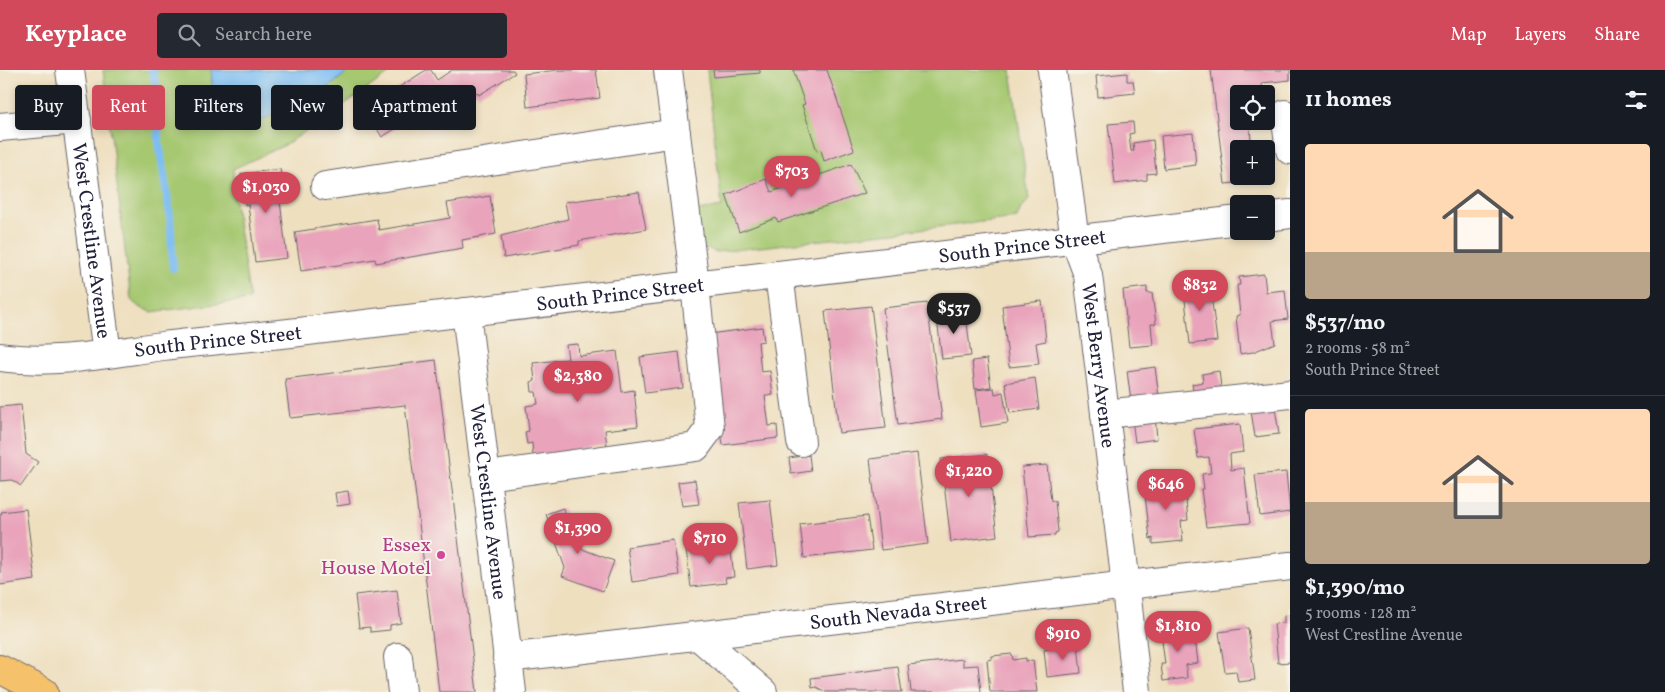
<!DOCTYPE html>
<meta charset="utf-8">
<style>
:root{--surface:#171b24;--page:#242831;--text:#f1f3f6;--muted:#9ea1a6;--line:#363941;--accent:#d1495b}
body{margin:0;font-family:Vollkorn,serif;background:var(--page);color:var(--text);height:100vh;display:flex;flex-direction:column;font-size:19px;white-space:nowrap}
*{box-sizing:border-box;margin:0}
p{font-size:16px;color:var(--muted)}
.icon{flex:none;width:28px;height:28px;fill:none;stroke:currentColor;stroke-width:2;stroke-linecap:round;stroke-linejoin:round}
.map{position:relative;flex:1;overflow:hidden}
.side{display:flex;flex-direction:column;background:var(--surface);width:375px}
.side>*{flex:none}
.guide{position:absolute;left:15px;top:15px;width:475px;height:45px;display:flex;gap:10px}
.buttons{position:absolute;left:1230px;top:15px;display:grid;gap:10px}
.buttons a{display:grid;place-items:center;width:45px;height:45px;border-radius:5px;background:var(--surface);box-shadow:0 2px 8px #0003;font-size:25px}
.price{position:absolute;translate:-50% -42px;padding:0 11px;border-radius:18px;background:var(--accent);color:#fff;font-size:16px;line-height:32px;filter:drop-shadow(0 1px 2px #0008)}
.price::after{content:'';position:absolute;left:50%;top:30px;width:15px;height:11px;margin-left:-8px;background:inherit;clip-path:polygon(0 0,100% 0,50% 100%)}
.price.on{background:#222;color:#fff}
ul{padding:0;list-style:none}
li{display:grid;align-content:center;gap:10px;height:265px;padding:0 15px}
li+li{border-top:1px solid var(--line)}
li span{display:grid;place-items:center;height:155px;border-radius:5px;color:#555}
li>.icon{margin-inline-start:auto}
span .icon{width:90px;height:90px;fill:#fffc;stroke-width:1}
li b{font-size:21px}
h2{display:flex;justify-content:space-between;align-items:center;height:60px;padding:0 15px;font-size:21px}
.pill{padding:0 18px;border-radius:5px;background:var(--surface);box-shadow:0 2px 8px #0003;font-size:18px;line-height:45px}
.pill.on{background:var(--accent);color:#fff}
header{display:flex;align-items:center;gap:30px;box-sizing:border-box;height:70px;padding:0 25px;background:var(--accent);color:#fff}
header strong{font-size:24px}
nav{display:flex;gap:28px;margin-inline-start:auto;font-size:18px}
.search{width:350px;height:45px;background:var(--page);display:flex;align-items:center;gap:12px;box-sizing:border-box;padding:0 18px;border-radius:5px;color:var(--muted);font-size:19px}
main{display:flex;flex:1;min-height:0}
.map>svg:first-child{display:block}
.green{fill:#a6c871;stroke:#647556}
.water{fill:#7ebef3;stroke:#507097}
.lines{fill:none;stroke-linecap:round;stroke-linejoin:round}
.stream{stroke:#7ebef3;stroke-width:8}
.building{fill:#e9a4bc}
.minor-casing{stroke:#696469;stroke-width:30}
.highway-casing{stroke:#696469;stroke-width:30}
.minor{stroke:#fff;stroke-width:28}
.highway{stroke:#f5c16b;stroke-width:28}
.hotel-dot{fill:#d1479c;stroke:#f7f3e8;stroke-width:2}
.labels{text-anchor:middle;stroke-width:4;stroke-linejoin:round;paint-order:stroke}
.street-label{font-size:20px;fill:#22223b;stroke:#f7f3e8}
.hotel-label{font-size:20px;fill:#b23c85;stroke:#f7f3e8;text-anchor:end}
</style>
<header>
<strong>Keyplace</strong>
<div class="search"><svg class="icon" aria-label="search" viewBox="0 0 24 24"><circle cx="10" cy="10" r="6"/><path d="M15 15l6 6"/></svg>Search here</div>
<nav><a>Map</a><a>Layers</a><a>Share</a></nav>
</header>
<main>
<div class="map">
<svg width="1290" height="622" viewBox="0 0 1290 622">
<rect width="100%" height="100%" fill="#f7f3e8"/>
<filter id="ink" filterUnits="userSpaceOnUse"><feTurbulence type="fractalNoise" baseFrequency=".02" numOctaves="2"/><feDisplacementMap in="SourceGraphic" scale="10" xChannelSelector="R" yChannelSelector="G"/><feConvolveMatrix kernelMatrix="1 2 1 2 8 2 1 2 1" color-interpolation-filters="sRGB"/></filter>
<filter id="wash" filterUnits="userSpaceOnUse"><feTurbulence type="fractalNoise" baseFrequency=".0096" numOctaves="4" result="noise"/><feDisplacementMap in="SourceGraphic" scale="20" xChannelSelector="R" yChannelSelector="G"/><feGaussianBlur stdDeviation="1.12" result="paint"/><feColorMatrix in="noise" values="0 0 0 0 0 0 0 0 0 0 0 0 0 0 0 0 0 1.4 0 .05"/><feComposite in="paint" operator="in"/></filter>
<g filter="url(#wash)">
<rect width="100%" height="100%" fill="#eedfbf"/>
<g class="green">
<polygon points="103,0 394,0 287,74 233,99 234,126 250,230 151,242 139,237 131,230"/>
<polygon points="707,0 1011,0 1029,130 1021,138 1017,148 716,182 697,174 698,141 722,137"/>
</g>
<path class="water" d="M211,0H350C340,8 330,17 319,23C310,29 299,30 290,35C279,42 253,56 241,57C234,58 231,48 227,45C227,34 219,29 214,20C211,14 212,6 211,0Z"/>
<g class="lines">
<polyline class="stream" points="152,0 160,30 158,65 170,145 173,198"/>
</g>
<g id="blocks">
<g class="building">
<polygon points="426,0 431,0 437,10 452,0 513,0 515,3 479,25 477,22 448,41 441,30 382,67 365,39"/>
<polygon points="558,0 596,0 600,28 527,37 524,4"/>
<polygon points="713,0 760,0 760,3 714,7"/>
<polygon points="793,0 827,0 854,80 824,91 821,80 817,81 802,35 805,34"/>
<polygon points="1211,0 1290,0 1290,10 1262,13 1263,24 1239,24 1239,51 1249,51 1252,79 1239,79 1239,106 1255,106 1256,111 1225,114"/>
<polygon points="1127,3 1127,11 1133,11 1135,23 1098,27 1096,6"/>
<polygon points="1133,52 1134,63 1129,64 1131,81 1134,81 1133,73 1153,70 1156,103 1147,104 1147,110 1115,114 1108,54"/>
<polygon points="1193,63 1196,95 1164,99 1161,66"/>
<polygon points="851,94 865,123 778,152 776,148 739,162 726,125 766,109 771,122"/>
<polygon points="280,99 284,130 280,131 287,188 255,192 248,134 245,135 241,104"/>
<polygon points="639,122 646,159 579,171 579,175 504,188 501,166 568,149 565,132"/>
<polygon points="490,126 496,164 462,170 463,178 376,193 375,189 301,201 295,162 377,149 379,160 450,148 447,133"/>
<polygon points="1264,204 1266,222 1285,220 1288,249 1272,251 1275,273 1253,282 1240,284 1236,246 1240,245 1237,215 1240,215 1239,207"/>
<polygon points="1207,209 1208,217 1210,217 1217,271 1190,274 1183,212"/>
<polygon points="1147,217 1147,223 1152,223 1156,254 1151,254 1153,275 1129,277 1123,220"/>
<polygon points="1042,231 1046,271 1036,273 1039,294 1009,297 1002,236"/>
<polygon points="927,233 942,349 898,355 883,238"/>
<polygon points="871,236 886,358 839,363 825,241"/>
<polygon points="958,238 959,246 966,245 971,286 942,289 937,249 946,247 945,240"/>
<polygon points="762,257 764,271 758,272 761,302 770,301 773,325 765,326 769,356 777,355 778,368 723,375 709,264"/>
<polygon points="578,274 579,286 617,281 622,322 634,320 638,356 605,360 607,376 533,386 532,373 527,374 525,362 529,361 526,336 538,334 536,322 532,322 531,312 535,311 533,293 568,289 566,275"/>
<polygon points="679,282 683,318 645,323 640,287"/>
<polygon points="987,289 991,317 975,319 972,291"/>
<polygon points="436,290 477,622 439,622 405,335 290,348 285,309"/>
<polygon points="1155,297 1159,327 1131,331 1127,301"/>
<polygon points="1219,301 1222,325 1194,329 1192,314 1203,312 1202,304"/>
<polygon points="1035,308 1039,339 1010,343 1005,313"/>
<polygon points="994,318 995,324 1003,322 1008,353 981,357 976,320"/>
<polygon points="21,335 26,384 38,392 21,416 12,410 0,411 0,337"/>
<polygon points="1275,338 1279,364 1255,367 1251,341"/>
<polygon points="1155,346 1157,369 1135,372 1132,349"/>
<polygon points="1240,354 1243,382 1230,384 1231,400 1244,398 1250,453 1206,457 1201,419 1204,419 1202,404 1211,403 1209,387 1198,388 1194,359"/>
<polygon points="917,383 928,474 881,480 870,389"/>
<polygon points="987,384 997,466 951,472 941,389"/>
<polygon points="809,385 811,401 791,404 789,388"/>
<polygon points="1047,395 1051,431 1055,431 1058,462 1055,463 1055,465 1029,467 1022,397"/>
<polygon points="1286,402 1290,442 1260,446 1255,405"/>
<polygon points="695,410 699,434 682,436 678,412"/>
<polygon points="1184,410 1188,450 1181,451 1183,471 1153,474 1153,468 1150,469 1144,415"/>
<polygon points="348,421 350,434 337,436 335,423"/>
<polygon points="770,430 778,495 747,499 739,433"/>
<polygon points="563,438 577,477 614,491 603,521 562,506 565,498 546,444"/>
<polygon points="26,439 35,510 0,515 0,445 2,444 1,442"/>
<polygon points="867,446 872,480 804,488 800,454"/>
<polygon points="673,470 679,505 632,512 627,477"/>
<polygon points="730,473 734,507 725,508 726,513 691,517 686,479"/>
<polygon points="397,520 401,553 390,555 390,560 370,562 370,557 359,558 355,525"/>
<polygon points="1290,545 1290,592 1278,593 1274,554 1284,553 1284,546"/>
<polygon points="1185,554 1186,561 1194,560 1198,593 1186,595 1187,608 1163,611 1161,594 1165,594 1161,563 1174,562 1173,556"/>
<polygon points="1248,558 1255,610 1238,612 1236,601 1225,602 1219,562"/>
<polygon points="1078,575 1081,603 1047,607 1044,580"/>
<polygon points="1012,584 1013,590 1026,588 1026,591 1033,590 1037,622 990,622 987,590 992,589 992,586"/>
<polygon points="963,589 963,596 978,595 981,622 911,622 908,595"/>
<polygon points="898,597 902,622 826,622 816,617 812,618 811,608"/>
</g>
</g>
</g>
<g filter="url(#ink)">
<use href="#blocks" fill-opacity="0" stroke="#696469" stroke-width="1"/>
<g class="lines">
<defs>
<g id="minor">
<path id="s1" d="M70,0L107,284"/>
<path id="s2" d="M1052,0L1075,170L1088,205L1123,490L1137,622"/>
<polyline points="1285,44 1290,80"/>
<polyline points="0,57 77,50"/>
<polyline points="325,116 676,63"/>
<polyline points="1266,147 1290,144"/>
<polyline points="779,205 801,372"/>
<path id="s3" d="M466,242L512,622"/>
<path id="s4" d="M0,287C54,295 110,283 163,276C211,270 259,267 307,261L1239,150"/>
<polyline points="1105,344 1290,324"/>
<polyline points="486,406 696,377 710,358 695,215 668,0"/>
<polyline points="698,566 763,622"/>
<polyline points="398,587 402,622"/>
<path id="s5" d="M507,588L1290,496"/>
</g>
<polyline id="highway" points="0,599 44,622"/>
</defs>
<use href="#minor" class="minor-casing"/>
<use href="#highway" class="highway-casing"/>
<use href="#minor" class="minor"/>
<use href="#highway" class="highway"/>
</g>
</g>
<circle class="hotel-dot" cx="441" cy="485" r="5"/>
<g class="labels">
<g class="street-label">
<text dy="7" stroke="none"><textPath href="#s1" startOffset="172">West Crestline Avenue</textPath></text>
<text dy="7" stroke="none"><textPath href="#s4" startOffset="1029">South Prince Street</textPath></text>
<text dy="7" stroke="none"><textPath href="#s4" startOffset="624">South Prince Street</textPath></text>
<text dy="7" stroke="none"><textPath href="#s4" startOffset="219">South Prince Street</textPath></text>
<text dy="7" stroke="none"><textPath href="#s2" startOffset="300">West Berry Avenue</textPath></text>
<text dy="7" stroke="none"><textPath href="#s3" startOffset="191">West Crestline Avenue</textPath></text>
<text dy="7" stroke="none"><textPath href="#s5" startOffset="394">South Nevada Street</textPath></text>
</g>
<g class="hotel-label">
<text x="431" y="481">Essex<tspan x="431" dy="23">House Motel</tspan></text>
</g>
</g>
</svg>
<div class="buttons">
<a><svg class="icon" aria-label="locate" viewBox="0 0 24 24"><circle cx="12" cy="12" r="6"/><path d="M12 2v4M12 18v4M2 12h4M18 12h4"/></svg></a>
<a>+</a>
<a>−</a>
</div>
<b class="price" style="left:792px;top:128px">$703</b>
<b class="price" style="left:266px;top:144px">$1,030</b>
<b class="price" style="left:1200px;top:242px">$832</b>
<b class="price on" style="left:954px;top:265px">$537</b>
<b class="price" style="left:578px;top:333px">$2,380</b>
<b class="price" style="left:969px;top:428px">$1,220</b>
<b class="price" style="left:1166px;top:441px">$646</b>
<b class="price" style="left:578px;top:485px">$1,390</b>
<b class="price" style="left:710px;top:495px">$710</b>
<b class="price" style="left:1178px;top:583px">$1,810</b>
<b class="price" style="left:1063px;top:591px">$910</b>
<div class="guide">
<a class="pill">Buy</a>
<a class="pill on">Rent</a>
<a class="pill">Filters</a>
<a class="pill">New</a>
<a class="pill">Apartment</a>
</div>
</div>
<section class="side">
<h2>11 homes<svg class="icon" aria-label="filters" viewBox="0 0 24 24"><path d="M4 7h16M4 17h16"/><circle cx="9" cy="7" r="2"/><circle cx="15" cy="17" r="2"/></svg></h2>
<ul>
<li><span style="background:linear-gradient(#ffd9b3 70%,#b9a48a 0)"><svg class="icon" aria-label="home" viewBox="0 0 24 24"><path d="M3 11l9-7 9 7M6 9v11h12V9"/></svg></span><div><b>$537/mo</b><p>2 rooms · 58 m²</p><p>South Prince Street</p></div></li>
<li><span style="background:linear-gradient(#ffd9b3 60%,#b9a48a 0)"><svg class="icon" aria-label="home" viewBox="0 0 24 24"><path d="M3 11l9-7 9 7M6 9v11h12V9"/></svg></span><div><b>$1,390/mo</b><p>5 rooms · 128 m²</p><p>West Crestline Avenue</p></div></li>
</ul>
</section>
</main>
